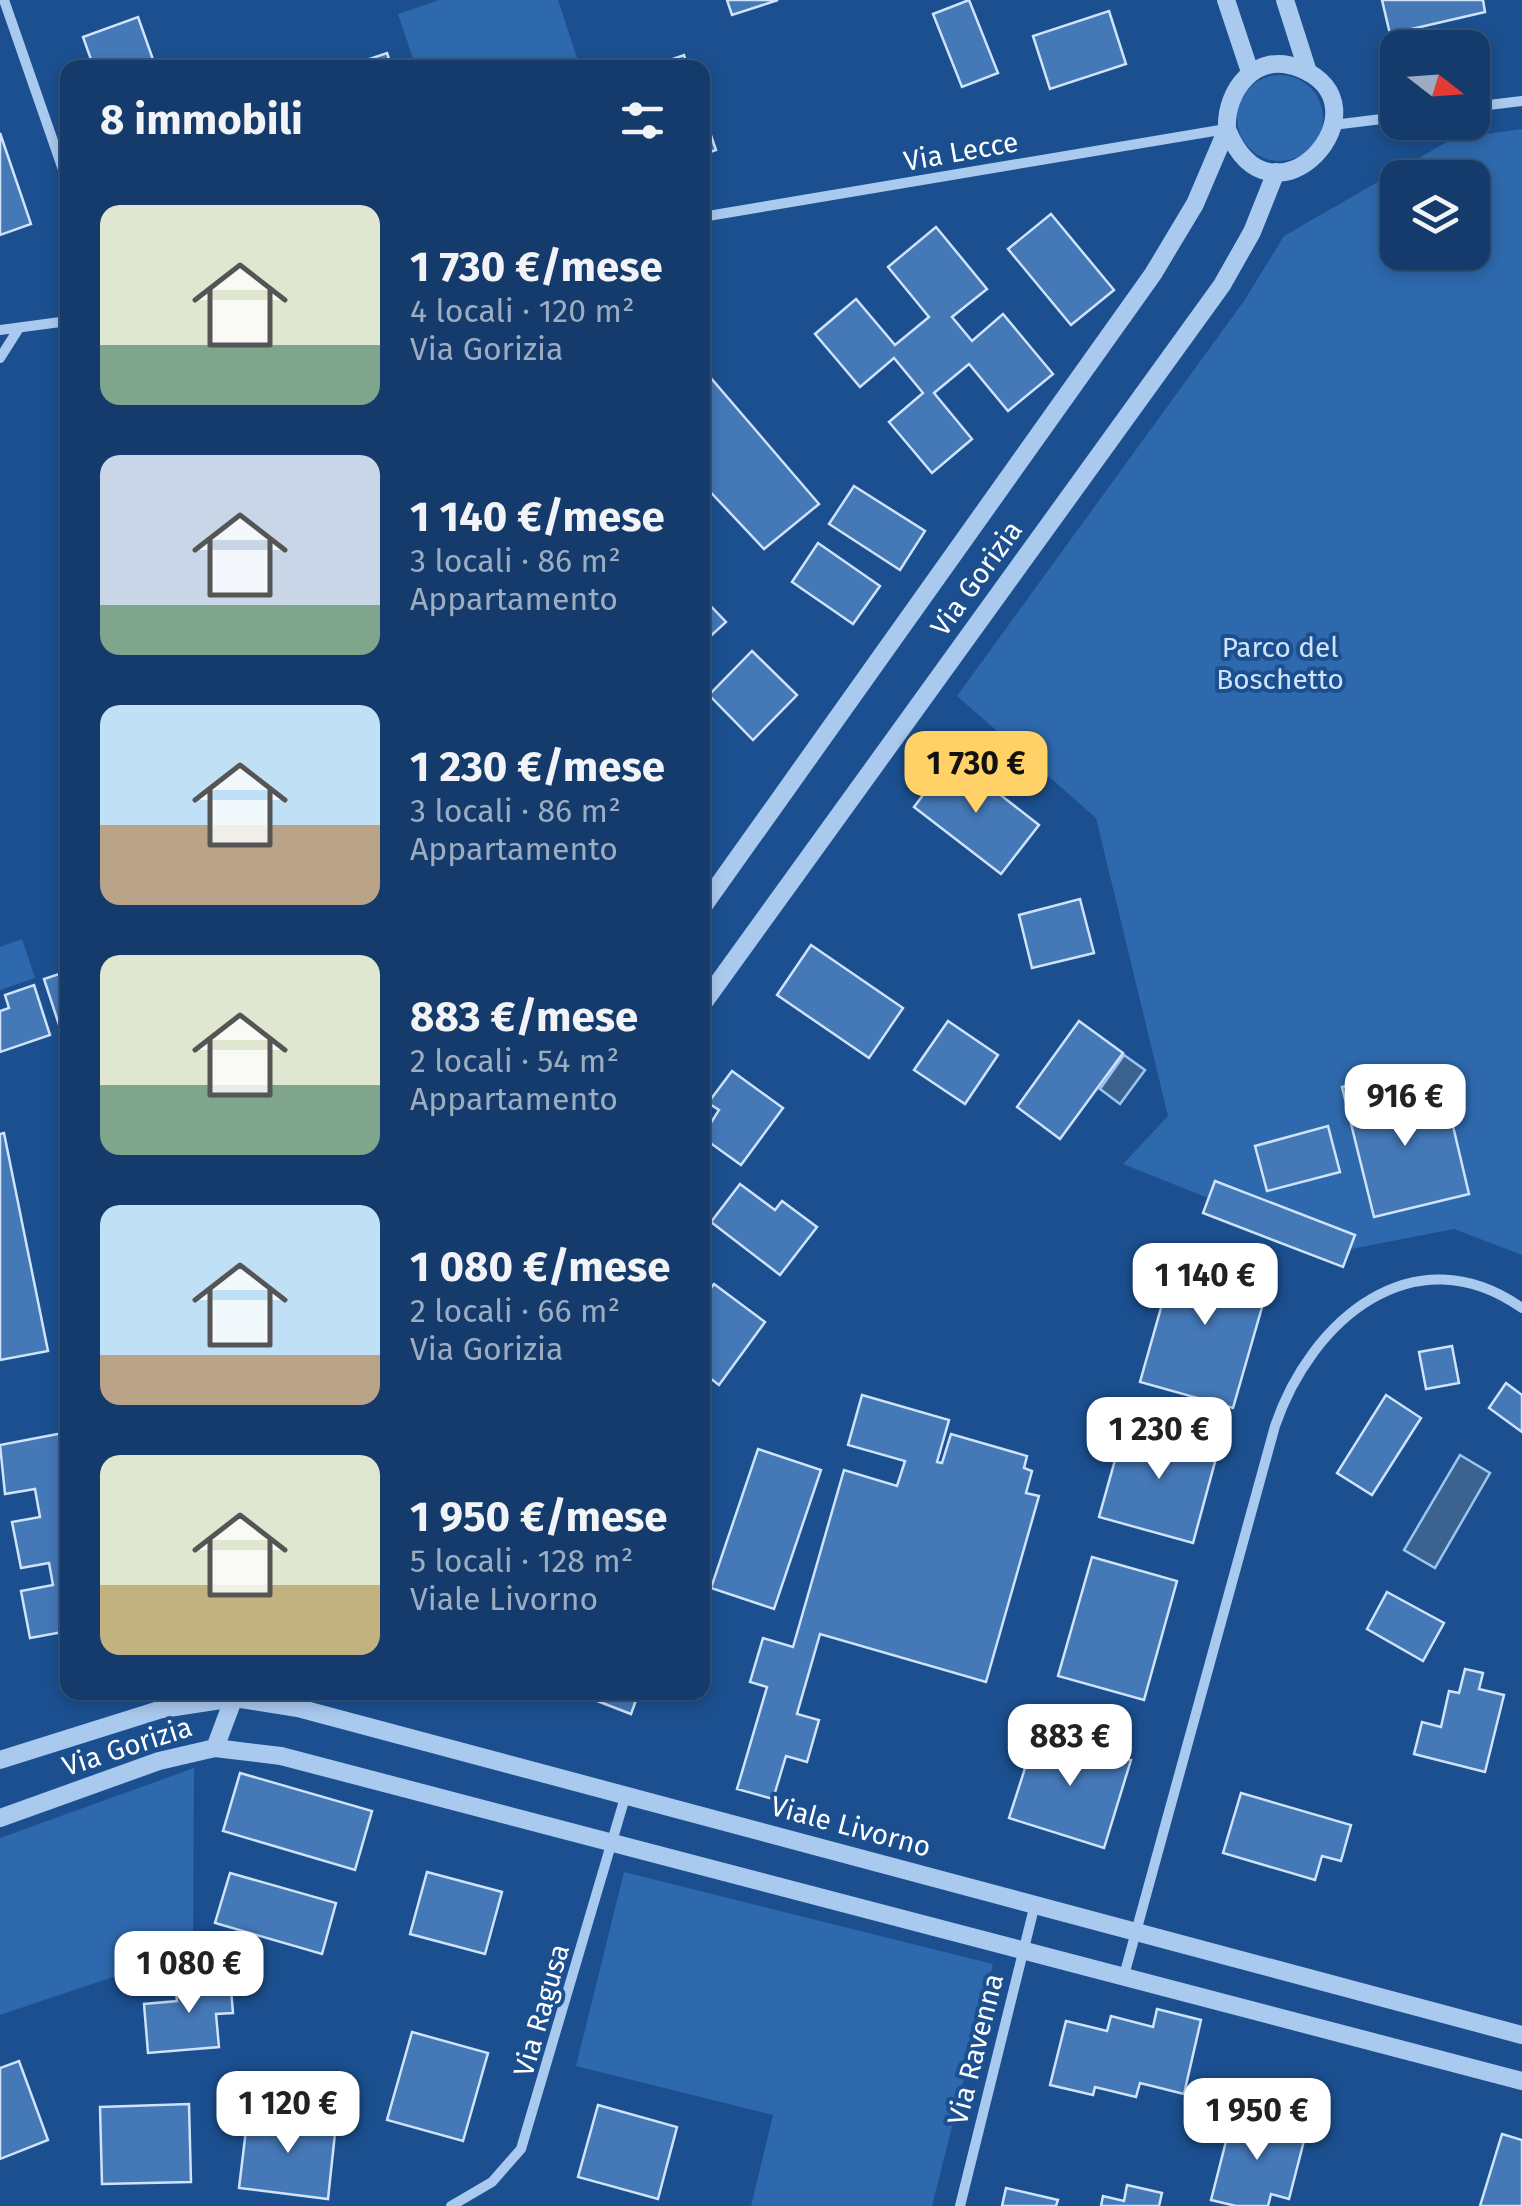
<!DOCTYPE html>
<html lang="it">
<meta charset="utf-8">
<style>
:root{--surface:#143b6b;--page:#1d4271;--text:#f1f3f6;--muted:#9dadc1;--line:#33557e;--accent:#ffd166}
body{margin:0;font-family:"Fira Sans",sans-serif;background:var(--page);color:var(--text);height:100vh;display:flex;flex-direction:column;font-size:38px;white-space:nowrap}
*{box-sizing:border-box;margin:0}
p{font-size:32px;color:var(--muted)}
.icon{flex:none;width:55px;height:55px;fill:none;stroke:currentColor;stroke-width:2;stroke-linecap:round;stroke-linejoin:round}
.map{position:relative;flex:1;overflow:hidden}
.sheet{position:absolute;left:60px;top:60px;width:650px;height:1640px;display:flex;flex-direction:column;background:var(--surface);border-radius:20px;box-shadow:0 5px 15px #0003,0 0 0 2px var(--line)}
.sheet>*{flex:none}
.needle{width:65px;rotate:107deg}
.tools{position:absolute;left:1380px;top:30px;display:grid;gap:20px}
.tools a{display:grid;place-items:center;width:110px;height:110px;border-radius:20px;background:var(--surface);box-shadow:0 5px 15px #0003,0 0 0 2px var(--line);font-size:50px}
.price{position:absolute;translate:-50% -85px;padding:0 22px;border-radius:20px;background:#fff;color:#222;font-size:32px;line-height:65px;filter:drop-shadow(0 2px 5px #0008)}
.price::after{content:'';position:absolute;left:50%;top:60px;width:30px;height:22px;margin-left:-15px;background:inherit;clip-path:polygon(0 0,100% 0,50% 100%)}
.price.active{background:var(--accent);color:#111}
ul{padding:0;list-style:none}
li{display:flex;align-items:center;gap:30px;height:250px;padding:0 40px}
li span{display:grid;place-items:center;flex:none;width:280px;height:200px;border-radius:20px;color:#555}
li>.icon{margin-inline-start:auto}
span .icon{width:120px;height:120px;fill:#fffc;stroke-width:1}
li b{font-size:42px}
h2{display:flex;justify-content:space-between;align-items:center;height:120px;padding:0 40px;font-size:42px}
.map>svg:first-child{display:block}
.green{fill:#2e69ad;fill-rule:evenodd}
.water{fill:#3c6290;stroke:#9cc4f0;stroke-width:2.5}
.building{fill:#4478b7;stroke:#cfe3fa;stroke-width:2.5}
.lines{fill:none;stroke-linecap:round;stroke-linejoin:round}
.minor{stroke:#a9c9ee;stroke-width:10}
.tertiary{stroke:#a9c9ee;stroke-width:18}
.labels{text-anchor:middle;stroke-width:8;stroke-linejoin:round;paint-order:stroke}
.street-label{font-size:28px;fill:#fff;stroke:#1b4f8f}
.park-label{font-size:28px;fill:#cfe3fa;stroke:#1b4f8f}
</style>
<div class="map">
<svg width="1522" height="2206" viewBox="0 0 1522 2206">
<rect width="100%" height="100%" fill="#1b4f8f"/>
<g class="green">
<polygon points="439,0 558,0 580,67 416,67 398,14"/>
<circle cx="1280" cy="118" r="43"/>
<path d="M1522,129V1255L1454,1229L1341,1251L1123,1164L1168,1116L1096,818L957,696L1244,301L1284,236L1452,139ZM1398,178H1472V252H1398Z"/>
<polygon points="22,939 35,978 0,990 0,947"/>
<polygon points="194,1768 193,1950 0,2015 0,1838"/>
<polygon points="624,1872 993,1964 932,2206 751,2206 773,2115 576,2066"/>
</g>
<g class="water">
<polygon points="1124,1055 1145,1070 1120,1104 1100,1089"/>
<polygon points="1460,1455 1490,1473 1435,1568 1404,1550"/>
</g>
<g class="building">
<polygon points="727,0 778,0 732,15"/>
<polygon points="969,0 998,73 962,87 933,14"/>
<polygon points="1382,0 1483,0 1485,12 1390,34"/>
<polygon points="1109,11 1126,64 1050,89 1033,36"/>
<polygon points="138,17 156,68 94,68 83,37"/>
<polygon points="387,53 392,68 343,68"/>
<polygon points="684,55 688,68 647,68"/>
<polygon points="702,109 716,150 702,155"/>
<polygon points="0,133 31,224 0,235"/>
<polygon points="1051,214 1114,290 1071,325 1008,249"/>
<polygon points="936,227 987,289 952,317 972,341 1003,314 1053,374 1008,411 969,364 934,393 972,439 932,473 889,422 923,393 894,358 860,387 815,334 856,299 895,345 929,317 888,267"/>
<polygon points="710,377 819,504 764,549 702,483 702,383"/>
<polygon points="854,486 925,531 900,570 829,524"/>
<polygon points="818,543 880,586 853,624 792,582"/>
<polygon points="702,597 726,622 702,644"/>
<polygon points="752,651 797,695 753,740 709,695"/>
<polygon points="952,757 1039,825 1001,874 914,807"/>
<polygon points="1080,899 1094,953 1032,968 1019,915"/>
<polygon points="811,945 903,1008 869,1058 777,995"/>
<polygon points="68,971 68,1032 62,1034 44,979"/>
<polygon points="34,985 50,1035 0,1052 0,1011 9,1008 5,995"/>
<polygon points="948,1021 998,1055 965,1104 914,1070"/>
<polygon points="1079,1021 1123,1053 1060,1139 1017,1107"/>
<polygon points="732,1071 783,1108 741,1165 702,1137 719,1110 708,1103"/>
<polygon points="1380,1078 1387,1106 1445,1092 1469,1194 1374,1217 1342,1087"/>
<polygon points="1328,1126 1340,1172 1267,1191 1255,1146"/>
<polygon points="4,1133 48,1351 0,1360 0,1134"/>
<polygon points="1215,1181 1355,1235 1343,1267 1203,1213"/>
<polygon points="740,1184 775,1210 782,1201 817,1227 780,1275 711,1222"/>
<polygon points="1178,1248 1271,1276 1233,1408 1140,1382"/>
<polygon points="714,1284 765,1322 719,1385 702,1372 702,1300"/>
<polygon points="1452,1346 1459,1383 1426,1389 1419,1352"/>
<polygon points="1506,1383 1522,1395 1522,1432 1489,1408"/>
<polygon points="862,1395 949,1420 937,1462 942,1463 951,1434 1027,1456 1024,1468 1032,1471 1026,1493 1039,1496 986,1682 820,1634 797,1714 819,1720 807,1762 786,1756 773,1799 737,1789 767,1687 750,1682 763,1638 793,1647 844,1470 897,1486 905,1461 848,1445"/>
<polygon points="1386,1395 1421,1418 1372,1495 1337,1473"/>
<polygon points="1126,1421 1219,1447 1193,1543 1099,1517"/>
<polygon points="63,1433 68,1460 68,1631 30,1638 21,1591 53,1585 49,1563 21,1568 12,1522 40,1517 35,1489 5,1494 0,1445"/>
<polygon points="758,1449 821,1470 774,1609 711,1588"/>
<polygon points="1092,1557 1177,1581 1144,1700 1058,1676"/>
<polygon points="1387,1592 1444,1623 1423,1661 1367,1629"/>
<polygon points="1465,1669 1483,1673 1479,1689 1504,1695 1485,1772 1414,1754 1422,1722 1441,1727 1449,1691 1459,1693"/>
<polygon points="574,1692 639,1692 631,1714"/>
<polygon points="1037,1731 1131,1760 1104,1848 1009,1818"/>
<polygon points="240,1773 372,1811 355,1870 223,1831"/>
<polygon points="1241,1793 1351,1825 1341,1861 1322,1856 1315,1880 1223,1853"/>
<polygon points="427,1872 502,1892 485,1954 410,1934"/>
<polygon points="230,1873 336,1903 322,1954 215,1923"/>
<polygon points="230,1977 233,2013 216,2014 219,2047 148,2053 144,2004 177,2001 175,1982"/>
<polygon points="1157,2009 1201,2020 1184,2094 1140,2083 1136,2097 1095,2087 1093,2095 1050,2085 1066,2021 1107,2031 1111,2016 1153,2027"/>
<polygon points="412,2032 488,2053 463,2141 387,2120"/>
<polygon points="19,2061 48,2140 0,2159 0,2068"/>
<polygon points="189,2104 191,2182 102,2184 100,2107"/>
<polygon points="598,2105 677,2127 658,2199 578,2177"/>
<polygon points="248,2113 336,2124 328,2199 239,2188"/>
<polygon points="1233,2114 1306,2133 1289,2199 1271,2194 1268,2206 1236,2206 1211,2200"/>
<polygon points="1502,2134 1522,2140 1522,2206 1480,2206"/>
<polygon points="1127,2185 1162,2193 1159,2206 1101,2206 1103,2196 1124,2201"/>
<polygon points="1006,2188 1058,2200 1056,2206 1002,2206"/>
</g>
<g class="lines">
<g class="minor">
<polyline points="4,0 68,184"/>
<polyline points="1472,107 1522,101"/>
<polyline points="1333,125 1398,117"/>
<polyline points="702,217 1226,129"/>
<polyline points="0,330 68,321"/>
<polyline points="0,358 19,328"/>
<path d="M1123,1979L1275,1426C1311,1320 1414,1232 1522,1308"/>
<polyline points="451,2206 492,2182 521,2149 626,1794"/>
<polyline points="960,2206 1035,1904"/>
</g>
<g class="tertiary">
<polyline points="1226,0 1250,72"/>
<polyline points="1285,0 1308,72"/>
<path d="M702,908L1153,274L1195,204L1227,129C1225,90 1256,51 1299,68C1394,105 1272,242 1227,129"/>
<polyline points="702,1005 1222,285 1252,232 1276,172"/>
<polyline points="162,1709 234,1698 298,1708 1522,2035"/>
<polyline points="215,1748 281,1756 1522,2081"/>
<polyline points="0,1760 162,1709 170,1692"/>
<polyline points="0,1818 159,1761 215,1748 236,1692"/>
</g>
</g>
<g class="labels">
<g class="street-label">
<text transform="translate(961 151) rotate(-10)" y="10">Via Lecce</text>
<text transform="translate(976 578) rotate(-54)" y="10">Via Gorizia</text>
<text transform="translate(127 1746) rotate(-18)" y="10">Via Gorizia</text>
<text transform="translate(851 1826) rotate(15)" y="10">Viale Livorno</text>
<text transform="translate(541 2010) rotate(-74)" y="10">Via Ragusa</text>
<text transform="translate(975 2049) rotate(-76)" y="10">Via Ravenna</text>
</g>
<g class="park-label">
<text x="1280" y="657">Parco del<tspan x="1280" dy="32">Boschetto</tspan></text>
</g>
</g>
</svg>
<div class="tools">
<a><svg class="needle" viewBox="-14 -14 28 28"><path d="M0-13l5 13h-10z" fill="#e53935"/><path d="M0 13l5-13h-10z" fill="#9dadc1"/></svg></a>
<a><svg class="icon" aria-label="layers" viewBox="0 0 24 24"><path d="M12 4l9 5-9 5-9-5zM3 14l9 5 9-5"/></svg></a>
</div>
<b class="price active" style="left:976px;top:816px">1 730 €</b>
<b class="price" style="left:1405px;top:1149px">916 €</b>
<b class="price" style="left:1205px;top:1328px">1 140 €</b>
<b class="price" style="left:1159px;top:1482px">1 230 €</b>
<b class="price" style="left:1070px;top:1789px">883 €</b>
<b class="price" style="left:189px;top:2016px">1 080 €</b>
<b class="price" style="left:288px;top:2156px">1 120 €</b>
<b class="price" style="left:1257px;top:2163px">1 950 €</b>
<section class="sheet">
<h2>8 immobili<svg class="icon" aria-label="filters" viewBox="0 0 24 24"><path d="M4 7h16M4 17h16"/><circle cx="9" cy="7" r="2"/><circle cx="15" cy="17" r="2"/></svg></h2>
<ul>
<li><span style="background:linear-gradient(#dfe7d0 70%,#7fa58c 0)"><svg class="icon" aria-label="home" viewBox="0 0 24 24"><path d="M3 11l9-7 9 7M6 9v11h12V9"/></svg></span><div><b>1 730 €/mese</b><p>4 locali · 120 m²</p><p>Via Gorizia</p></div></li>
<li><span style="background:linear-gradient(#c9d6e8 75%,#7fa58c 0)"><svg class="icon" aria-label="home" viewBox="0 0 24 24"><path d="M3 11l9-7 9 7M6 9v11h12V9"/></svg></span><div><b>1 140 €/mese</b><p>3 locali · 86 m²</p><p>Appartamento</p></div></li>
<li><span style="background:linear-gradient(#bfe0f5 60%,#b9a48a 0)"><svg class="icon" aria-label="home" viewBox="0 0 24 24"><path d="M3 11l9-7 9 7M6 9v11h12V9"/></svg></span><div><b>1 230 €/mese</b><p>3 locali · 86 m²</p><p>Appartamento</p></div></li>
<li><span style="background:linear-gradient(#dfe7d0 65%,#7fa58c 0)"><svg class="icon" aria-label="home" viewBox="0 0 24 24"><path d="M3 11l9-7 9 7M6 9v11h12V9"/></svg></span><div><b>883 €/mese</b><p>2 locali · 54 m²</p><p>Appartamento</p></div></li>
<li><span style="background:linear-gradient(#bfe0f5 75%,#b9a48a 0)"><svg class="icon" aria-label="home" viewBox="0 0 24 24"><path d="M3 11l9-7 9 7M6 9v11h12V9"/></svg></span><div><b>1 080 €/mese</b><p>2 locali · 66 m²</p><p>Via Gorizia</p></div></li>
<li><span style="background:linear-gradient(#dfe7d0 65%,#c2b280 0)"><svg class="icon" aria-label="home" viewBox="0 0 24 24"><path d="M3 11l9-7 9 7M6 9v11h12V9"/></svg></span><div><b>1 950 €/mese</b><p>5 locali · 128 m²</p><p>Viale Livorno</p></div></li>
</ul>
</section>
</div>
